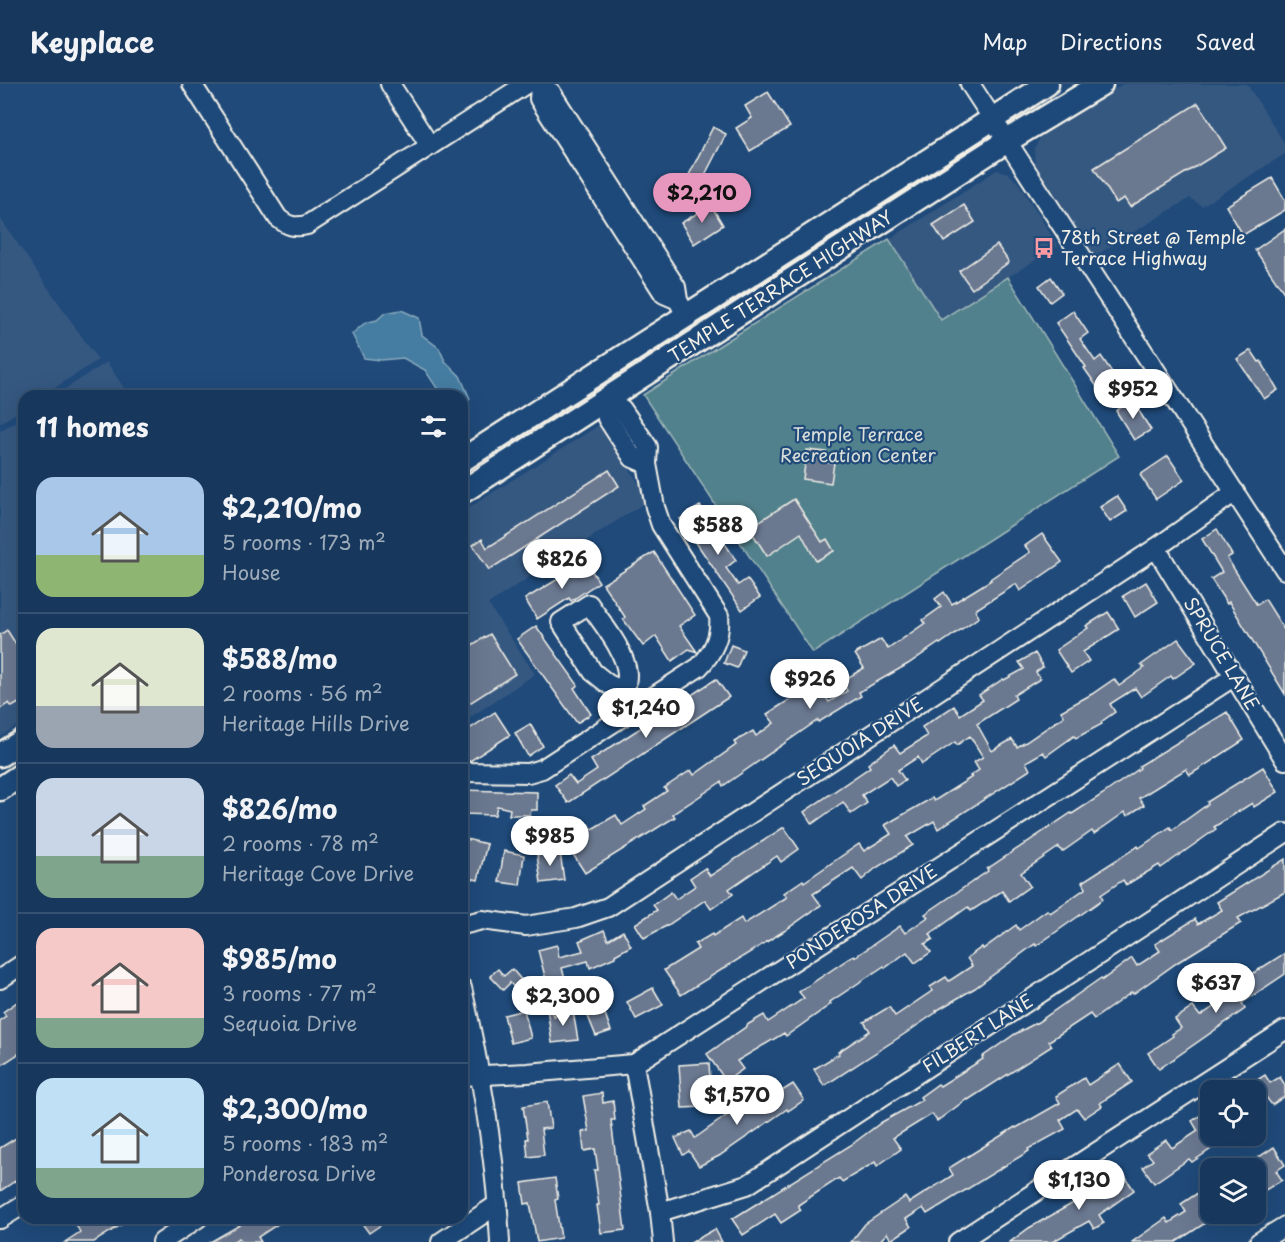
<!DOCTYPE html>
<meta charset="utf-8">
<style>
:root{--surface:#17385c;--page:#203f62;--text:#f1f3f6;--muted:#9eacbb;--line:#365272;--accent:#e797bd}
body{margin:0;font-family:"Playpen Sans",sans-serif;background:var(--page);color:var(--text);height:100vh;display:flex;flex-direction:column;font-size:22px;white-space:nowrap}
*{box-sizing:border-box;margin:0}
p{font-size:20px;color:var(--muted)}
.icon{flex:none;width:33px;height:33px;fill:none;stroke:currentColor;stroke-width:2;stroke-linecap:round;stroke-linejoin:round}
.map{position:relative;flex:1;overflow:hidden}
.sheet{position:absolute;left:18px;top:306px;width:450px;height:834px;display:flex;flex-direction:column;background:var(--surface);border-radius:18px;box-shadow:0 6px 24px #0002,0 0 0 2px var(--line)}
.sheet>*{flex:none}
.tools{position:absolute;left:1200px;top:996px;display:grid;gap:12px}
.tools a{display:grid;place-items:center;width:66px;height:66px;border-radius:12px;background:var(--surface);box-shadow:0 6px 24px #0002,0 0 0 2px var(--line);font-size:30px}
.price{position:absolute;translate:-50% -51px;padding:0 14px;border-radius:21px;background:#fff;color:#222;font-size:20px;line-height:39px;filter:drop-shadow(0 2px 3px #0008)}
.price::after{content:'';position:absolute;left:50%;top:36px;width:18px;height:14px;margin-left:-9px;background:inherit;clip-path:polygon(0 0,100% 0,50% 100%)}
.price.on{background:var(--accent);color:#111}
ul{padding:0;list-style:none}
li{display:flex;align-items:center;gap:18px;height:150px;padding:0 18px}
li+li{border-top:2px solid var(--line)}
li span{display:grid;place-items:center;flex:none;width:168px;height:120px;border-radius:18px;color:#555}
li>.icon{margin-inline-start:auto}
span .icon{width:72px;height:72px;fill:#fffc;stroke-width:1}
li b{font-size:26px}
h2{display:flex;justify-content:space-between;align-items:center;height:72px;padding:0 18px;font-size:26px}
header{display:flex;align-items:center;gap:36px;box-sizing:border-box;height:84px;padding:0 30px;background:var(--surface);border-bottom:2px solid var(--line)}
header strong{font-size:28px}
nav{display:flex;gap:33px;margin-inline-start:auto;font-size:21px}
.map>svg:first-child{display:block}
.built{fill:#365881}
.green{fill:#51818c;stroke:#a2b9ba;stroke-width:1.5}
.water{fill:#447ba1;stroke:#8aaabd;stroke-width:1.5}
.building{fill:#6b7890;stroke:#f4f1e8;stroke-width:1.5}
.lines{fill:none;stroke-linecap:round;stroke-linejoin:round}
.minor-casing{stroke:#f4f1e8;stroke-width:22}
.major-casing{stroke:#f4f1e8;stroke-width:27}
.minor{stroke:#1f4a7a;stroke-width:18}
.major{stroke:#1f4a7a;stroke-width:22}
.labels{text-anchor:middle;stroke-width:4.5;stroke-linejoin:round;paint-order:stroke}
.poi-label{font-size:18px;fill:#f4f1e8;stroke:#1f4a7a;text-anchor:start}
.street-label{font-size:18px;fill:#f4f1e8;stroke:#1f4a7a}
.park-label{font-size:18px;fill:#dce0da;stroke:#1f4a7a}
</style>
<header>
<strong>Keyplace</strong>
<nav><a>Map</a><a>Directions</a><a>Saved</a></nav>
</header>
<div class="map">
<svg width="1285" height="1158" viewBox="0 0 1285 1158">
<rect width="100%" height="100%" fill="#1f4a7a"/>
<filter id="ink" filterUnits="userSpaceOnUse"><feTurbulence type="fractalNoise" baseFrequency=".0167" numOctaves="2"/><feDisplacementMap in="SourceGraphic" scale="12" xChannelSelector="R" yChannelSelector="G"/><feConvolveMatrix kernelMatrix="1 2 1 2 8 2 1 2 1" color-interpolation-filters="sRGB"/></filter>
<g filter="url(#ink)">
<g class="built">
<polygon points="1123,0 1247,0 1285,60 1285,70 1202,122 1190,114 1095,172 1035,80 1034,66 1041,51 1046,46"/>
<polygon points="997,86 1008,89 1019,100 1058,162 941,235 890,155"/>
<polygon points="0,134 98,276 42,312 24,312 24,324 0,339"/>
<polygon points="107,278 129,312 54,312"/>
<polygon points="24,332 24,637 0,653 0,347"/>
<polygon points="601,340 649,416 488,520 535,590 462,639 462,428"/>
</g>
<polygon class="green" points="889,155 941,236 1008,193 1119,372 813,569 643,311 725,258"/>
<polygon class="water" points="401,226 419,234 422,251 439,264 445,277 460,292 470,315 462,325 462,312 440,312 439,307 425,286 403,274 381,276 364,274 352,250 365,239 377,236 385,229"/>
<g class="building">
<polygon points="768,8 790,43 750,67 736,44 752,34 745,22"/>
<polygon points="1198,19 1226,64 1130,123 1124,114 1116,119 1094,84"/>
<polygon points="713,43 726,50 689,122 677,115"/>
<polygon points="1272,94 1285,116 1285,126 1243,151 1226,122"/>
<polygon points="711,121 723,141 694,160 681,139"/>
<polygon points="964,121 975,138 944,158 933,141"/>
<polygon points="1285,145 1285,210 1255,166"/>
<polygon points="997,161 1009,178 972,205 959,187"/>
<polygon points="1051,193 1062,209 1050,218 1039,202"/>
<polygon points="1073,227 1088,249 1080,255 1095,277 1101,272 1118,297 1110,303 1115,311 1107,317 1084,284 1086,283 1056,239"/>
<polygon points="1251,266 1259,278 1261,277 1278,306 1264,315 1237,275"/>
<polygon points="1132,316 1151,346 1134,356 1116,327"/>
<polygon points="807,366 826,368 824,378 834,379 831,399 803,395"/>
<polygon points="1168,372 1184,396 1156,415 1140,391"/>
<polygon points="609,386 619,402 489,486 473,461 482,455 487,464"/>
<polygon points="1117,412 1127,427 1110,438 1100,423"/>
<polygon points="794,415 822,458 827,455 834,467 816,477 801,449 767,472 749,444"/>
<polygon points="700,422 736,476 726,484 738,501 747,495 760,513 742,526 680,435"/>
<polygon points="1217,445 1232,471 1227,474 1257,521 1265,515 1285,547 1285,610 1229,518 1227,520 1211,495 1222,488 1202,455"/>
<polygon points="1042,450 1062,478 1020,507 1016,500 975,526 979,533 940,560 939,559 908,580 859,608 861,612 819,638 818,636 723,702 721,698 673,730 675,733 585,789 569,764 577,759 572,750 588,740 592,745 616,731 622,741 646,725 644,722 667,707 664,704 691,686 694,691 736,661 734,658 753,647 756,652 774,639 767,630 816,599 829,618 847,607 842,597 864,584 855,570 881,555 888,565 925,539 923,536 941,523 935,515 944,508 952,520 991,496 990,495 1030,468 1025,462"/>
<polygon points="654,468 695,531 679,542 697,568 689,565 672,577 656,552 643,562 623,535 625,533 603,500"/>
<polygon points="586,478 599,498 571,517 569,514 537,535 525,515"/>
<polygon points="1146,498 1158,518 1135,533 1123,512"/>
<polygon points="1108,528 1119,545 1083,568 1089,577 1071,589 1056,566 1088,544 1086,542"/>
<polygon points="536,542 578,601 574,604 591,630 577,639 517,555"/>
<polygon points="7,546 24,573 24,616 12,623 9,619 0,625 0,551"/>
<polygon points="490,550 515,590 462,624 462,567"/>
<polygon points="1178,555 1196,579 1173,595 1171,592 1141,613 1135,604 1110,620 1115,628 1101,638 1102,640 1076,654 1074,652 1046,672 1043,668 1026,678 1030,686 938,745 934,737 907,753 913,761 876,784 862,796 853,784 813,810 821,821 784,847 681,911 664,886 698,865 695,860 712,850 713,852 741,834 744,840 787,813 784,809 803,796 804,798 859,760 864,767 891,750 885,741 932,714 934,717 972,693 970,692 979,686 974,678 983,673 970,652 957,661 955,658 922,680 918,673 898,686 905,696 896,702 890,693 862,711 867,719 851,730 843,718 812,740 804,728 870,683 868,680 894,661 900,669 927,652 922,643 954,622 960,631 983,616 979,611 1003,595 1004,596 1024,585 1019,578 1035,569 1043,583 1036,588 1040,595 1014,611 1016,615 977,640 992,667 1012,655 1017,663 1026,658 1064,632 1061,627 1092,610 1114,595 1119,602 1144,584 1141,581"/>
<polygon points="731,561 744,566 737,584 724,579"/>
<polygon points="716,595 729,613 568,719 555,701 569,691 576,700 597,686 591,676"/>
<polygon points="495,628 510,651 470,677 467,677 462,669 462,650"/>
<polygon points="1227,628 1244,656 1190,691 1186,685 1139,714 1144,721 1127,732 1125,728 1094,750 1092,747 1062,768 1059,763 1021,789 1030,802 1009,817 1002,807 971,827 968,823 930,850 933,855 925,860 931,868 915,879 907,868 885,884 884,882 830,918 831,920 786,952 784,949 737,977 743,985 726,997 707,970 747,942 747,941 764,931 768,938 804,914 799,908 854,871 855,873 900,842 905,849 928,833 925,830 988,787 987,785 1071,729 1072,730 1103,710 1140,684 1139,682"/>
<polygon points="530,640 543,662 528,672 515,649"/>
<polygon points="1263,683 1278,708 1254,723 1252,719 1214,743 1216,745 1161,784 1159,781 1126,801 1123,796 1101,811 1103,815 1036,862 1035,860 975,904 936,927 937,928 906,949 824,1002 814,985 839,970 838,968 870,947 864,938 889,923 895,932 932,907 930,903 946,893 949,897 972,882 967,874 982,863 983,865 1016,841 1019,846 1047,826 1050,829 1086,804 1082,798 1138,762 1139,764 1170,743 1172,746 1208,720 1207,718"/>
<polygon points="462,706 537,708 537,726 531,726 530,731 509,731 510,725 497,722 495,731 462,730"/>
<polygon points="784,743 799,765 781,778 777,772 729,805 733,810 711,825 705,816 668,841 644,854 635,840 657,826 653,821 671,808 676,815 695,802 690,794 705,784 710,792"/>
<polygon points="462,754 487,760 478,796 462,792"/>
<polygon points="504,767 524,771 520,801 499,798"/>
<polygon points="560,768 564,796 541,799 537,771"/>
<polygon points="1285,775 1285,808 1238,834 1241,839 1178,878 1133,910 1132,908 1094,935 1090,930 1049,957 1052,962 968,1016 967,1015 937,1037 932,1030 893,1054 901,1065 877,1082 875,1078 842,1098 839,1094 798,1121 801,1126 781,1139 775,1130 743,1151 732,1135 851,1061 882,1038 922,1016 920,1013 938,1000 940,1002 983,975 982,973 1015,950 1038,938 1101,894 1102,896 1132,874 1137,882 1160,867 1155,860 1195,835 1198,840 1222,826 1217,818"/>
<polygon points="604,846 608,856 623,847 631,862 615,871 615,873 590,884 588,877 562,884 565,895 547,900 538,866 557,861 559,873 583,867 579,857"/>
<polygon points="1285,869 1285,890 1242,919 1245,925 1159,985 1148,969 1173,952 1172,950 1181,944 1175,935 1193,923 1200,932 1243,903 1239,898"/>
<polygon points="498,885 504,892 512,885 524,899 517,906 509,898 510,899 503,906 490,892"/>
<polygon points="653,904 663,921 636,935 627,918"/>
<polygon points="24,913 24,966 0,982 0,936 6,932 3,928"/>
<polygon points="547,924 555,933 554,930 573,927 578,956 552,959"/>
<polygon points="603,924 611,947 596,952 587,930"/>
<polygon points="524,926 531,954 511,959 504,931"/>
<polygon points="709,979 711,1011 701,1012 702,1023 682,1024 679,981"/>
<polygon points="1120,980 1132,998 1100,1019 1102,1022 1084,1034 1077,1025 1060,1036 1065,1045 1028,1065 1029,1067 927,1130 923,1124 906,1135 911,1143 891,1156 887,1149 879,1158 851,1158 865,1140 905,1113 909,1119 953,1091 949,1084 1015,1043 1016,1044 1060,1019 1056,1012 1084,994 1088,1001"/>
<polygon points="1265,991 1270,999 1280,993 1285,1001 1285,1012 1272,1021 1266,1013 1256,1020 1256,1006 1241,1006"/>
<polygon points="793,1000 804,1016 788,1027 787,1025 719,1072 699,1082 689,1067 683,1071 675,1054 691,1047 695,1054 733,1027 735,1030 768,1010 771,1014"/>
<polygon points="602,1009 603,1019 613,1017 615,1036 611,1036 625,1146 601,1149 597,1121 599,1121 594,1086 598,1086 595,1065 584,1067 582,1048 589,1047 583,1012"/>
<polygon points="547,1018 551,1044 541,1045 544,1071 528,1073 526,1055 528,1055 523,1022"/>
<polygon points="1201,1031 1210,1045 1211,1052 1204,1056 1211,1065 1192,1078 1189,1075 1154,1099 1143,1083 1153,1076 1147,1069 1166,1056 1172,1064 1198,1047 1192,1037"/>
<polygon points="24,1049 24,1091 0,1107 0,1064"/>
<polygon points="1274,1063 1285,1081 1276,1087 1282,1096 1262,1108 1256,1098 1256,1084 1242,1084"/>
<polygon points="1109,1090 1114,1097 1124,1091 1134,1106 1099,1131 1104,1139 1094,1145 1089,1137 1052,1158 1010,1158 1029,1144 1077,1117 1075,1114"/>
<polygon points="555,1094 558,1115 555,1116 561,1154 537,1158 530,1119 525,1120 522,1099"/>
<polygon points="1210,1101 1210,1136 1176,1158 1132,1158 1166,1134 1169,1139 1186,1128 1181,1120"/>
<polygon points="88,1134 132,1134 94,1158 65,1158 80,1148 76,1141"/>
<polygon points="252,1134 287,1134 258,1153 261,1158 242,1158 239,1154 232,1158 210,1158"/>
<polygon points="358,1134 391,1134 369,1149"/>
<polygon points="715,1145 722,1158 692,1158"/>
</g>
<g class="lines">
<defs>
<g id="minor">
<path d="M192,0L278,134C288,142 294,144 307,141L526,0"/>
<polyline points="390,0 430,62"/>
<polyline points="970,0 1285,486"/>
<polyline points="678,216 664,210 539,15 540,3 551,8 676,203 678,216 686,232"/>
<polyline points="610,326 607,334 633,374 647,380"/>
<polyline points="1156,464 1285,676"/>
<path d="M625,608C626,602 627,596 627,590C626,567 601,538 589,520L561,538L593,588L608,600L625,608L636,625"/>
<path d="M462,688L528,689L542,685L699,583C713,569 721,551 719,532L661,441L655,423L647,380L648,363L622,325L610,326"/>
<polyline points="462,841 482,836 526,842 576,834 608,823 1156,464 1235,408"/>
<polyline points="0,895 24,879"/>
<path d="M462,904C481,988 496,1072 500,1158"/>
<polyline points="634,980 660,1128 663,1158"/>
<polyline points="462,992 527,989 634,980 1235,592"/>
<polyline points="660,1128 747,1101 1285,749"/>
<polyline points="0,1135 24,1120"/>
<polyline points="162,1158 198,1134"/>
<polyline points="441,1158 498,1120"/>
<polyline points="958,1158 1285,946"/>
<polyline points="1259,1158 1285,1142"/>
</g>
<g id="major">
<polyline points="462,376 1047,0"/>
<polyline points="462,408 1007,57 1101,0"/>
<polyline points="0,671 24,656"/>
<polyline points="0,705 24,689"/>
</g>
</defs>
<use href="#minor" class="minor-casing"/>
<use href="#major" class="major-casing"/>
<use href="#minor" class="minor"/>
<use href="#major" class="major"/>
</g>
</g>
<defs>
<symbol id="bus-bare" viewBox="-9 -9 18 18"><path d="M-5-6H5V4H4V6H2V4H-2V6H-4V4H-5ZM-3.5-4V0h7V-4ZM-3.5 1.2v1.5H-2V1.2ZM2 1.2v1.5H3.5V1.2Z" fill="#ff9aa2" stroke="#1f4a7a" stroke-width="2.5" paint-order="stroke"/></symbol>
</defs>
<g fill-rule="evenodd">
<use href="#bus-bare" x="1029" y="149" width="30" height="30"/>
</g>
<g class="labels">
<g class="poi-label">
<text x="1061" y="160">78th Street @ Temple<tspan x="1061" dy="21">Terrace Highway</tspan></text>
</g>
<g class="street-label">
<text transform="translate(781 203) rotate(-33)" y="6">TEMPLE TERRACE HIGHWAY</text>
<text transform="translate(1221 570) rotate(59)" y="6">SPRUCE LANE</text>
<text transform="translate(860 658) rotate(-33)" y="6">SEQUOIA DRIVE</text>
<text transform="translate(862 833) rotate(-33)" y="6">PONDEROSA DRIVE</text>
<text transform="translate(978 950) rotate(-33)" y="6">FILBERT LANE</text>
</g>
<g class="park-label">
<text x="858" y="357">Temple Terrace<tspan x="858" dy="21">Recreation Center</tspan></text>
</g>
</g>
</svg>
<div class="tools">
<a><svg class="icon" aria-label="locate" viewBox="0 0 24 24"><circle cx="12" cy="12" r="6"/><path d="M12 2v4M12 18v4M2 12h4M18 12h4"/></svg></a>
<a><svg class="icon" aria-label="layers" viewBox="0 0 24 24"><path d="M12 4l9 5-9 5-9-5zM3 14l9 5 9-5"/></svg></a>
</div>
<b class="price on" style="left:702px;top:140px">$2,210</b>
<b class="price" style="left:1133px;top:336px">$952</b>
<b class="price" style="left:718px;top:472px">$588</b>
<b class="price" style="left:562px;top:506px">$826</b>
<b class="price" style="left:810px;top:626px">$926</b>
<b class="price" style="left:646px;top:655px">$1,240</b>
<b class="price" style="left:550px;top:783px">$985</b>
<b class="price" style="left:1216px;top:930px">$637</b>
<b class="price" style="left:563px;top:943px">$2,300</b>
<b class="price" style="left:737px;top:1042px">$1,570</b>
<b class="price" style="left:1079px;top:1127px">$1,130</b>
<section class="sheet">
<h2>11 homes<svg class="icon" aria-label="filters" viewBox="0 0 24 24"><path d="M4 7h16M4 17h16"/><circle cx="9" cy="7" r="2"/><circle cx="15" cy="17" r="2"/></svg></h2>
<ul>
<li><span style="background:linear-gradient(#a9c7e8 65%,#8fb573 0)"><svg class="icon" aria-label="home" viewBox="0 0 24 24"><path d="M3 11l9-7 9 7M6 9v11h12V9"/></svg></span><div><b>$2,210/mo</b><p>5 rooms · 173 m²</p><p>House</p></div></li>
<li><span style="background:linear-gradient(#dfe7d0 65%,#9aa5b1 0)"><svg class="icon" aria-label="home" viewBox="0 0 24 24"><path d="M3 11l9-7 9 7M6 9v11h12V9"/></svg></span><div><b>$588/mo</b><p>2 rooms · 56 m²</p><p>Heritage Hills Drive</p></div></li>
<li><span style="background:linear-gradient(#c9d6e8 65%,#7fa58c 0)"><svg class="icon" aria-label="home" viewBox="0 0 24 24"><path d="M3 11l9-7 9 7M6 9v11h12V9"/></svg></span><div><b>$826/mo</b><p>2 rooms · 78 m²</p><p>Heritage Cove Drive</p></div></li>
<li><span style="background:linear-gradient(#f6c9c9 75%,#7fa58c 0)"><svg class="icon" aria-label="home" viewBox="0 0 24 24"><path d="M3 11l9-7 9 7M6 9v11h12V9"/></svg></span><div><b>$985/mo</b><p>3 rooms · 77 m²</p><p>Sequoia Drive</p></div></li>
<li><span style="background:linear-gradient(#bfe0f5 75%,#7fa58c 0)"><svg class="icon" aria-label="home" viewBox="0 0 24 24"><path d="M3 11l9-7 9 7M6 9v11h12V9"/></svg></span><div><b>$2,300/mo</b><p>5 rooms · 183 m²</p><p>Ponderosa Drive</p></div></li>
</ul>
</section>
</div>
